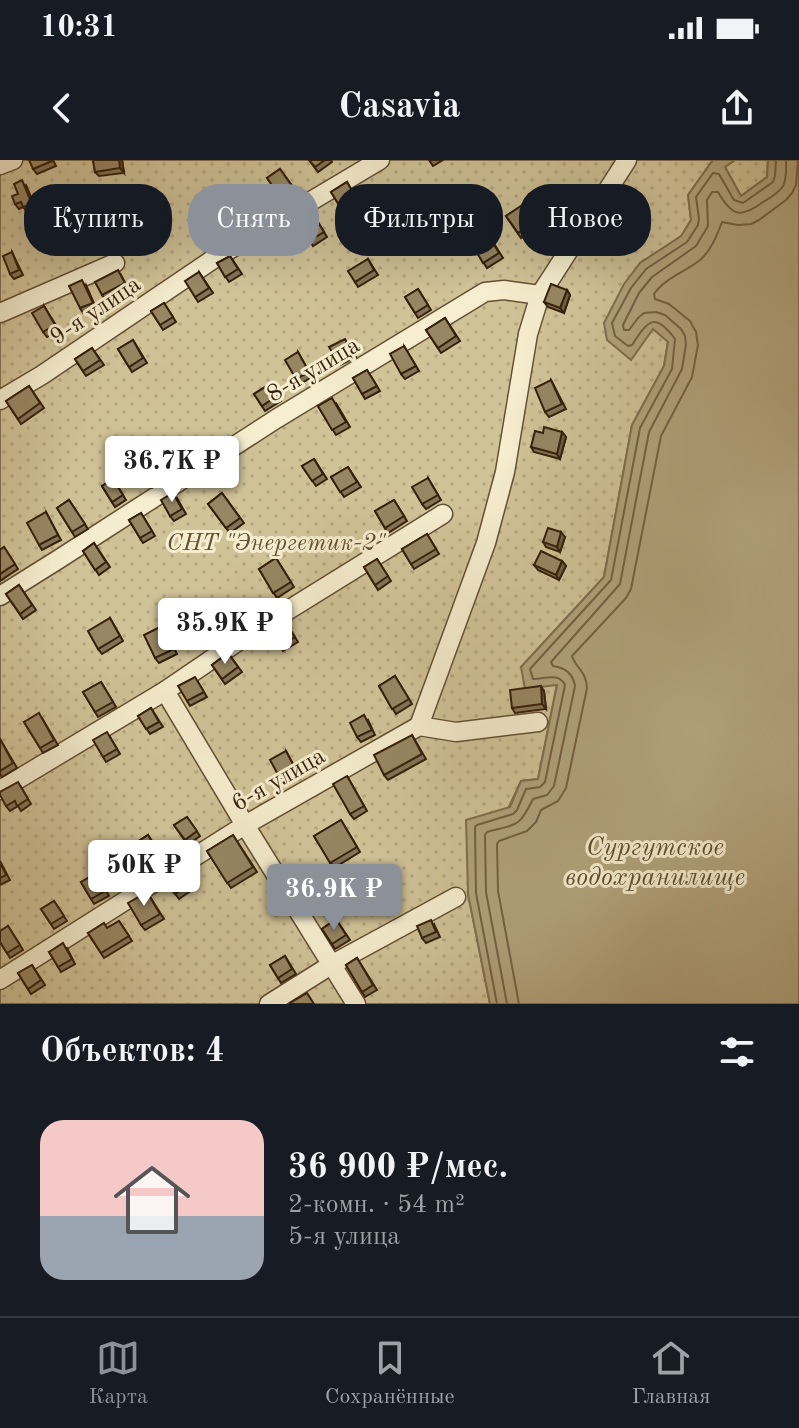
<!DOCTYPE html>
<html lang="ru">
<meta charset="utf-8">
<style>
:root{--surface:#171b24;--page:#20242c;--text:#f1f3f6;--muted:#9ea1a6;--line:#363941;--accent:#8c9099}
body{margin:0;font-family:"Old Standard TT",serif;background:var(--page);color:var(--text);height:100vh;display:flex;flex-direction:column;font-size:30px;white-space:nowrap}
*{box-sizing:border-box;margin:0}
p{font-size:26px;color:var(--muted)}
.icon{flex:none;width:44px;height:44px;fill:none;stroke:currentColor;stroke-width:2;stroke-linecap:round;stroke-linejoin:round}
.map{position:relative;height:844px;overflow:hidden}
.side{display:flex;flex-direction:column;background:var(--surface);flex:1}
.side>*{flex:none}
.banner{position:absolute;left:24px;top:24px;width:752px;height:72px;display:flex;gap:16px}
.price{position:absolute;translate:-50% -68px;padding:0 18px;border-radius:8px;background:#fff;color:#222;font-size:26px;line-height:52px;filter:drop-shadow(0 2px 4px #0008)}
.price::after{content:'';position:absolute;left:50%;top:48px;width:24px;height:18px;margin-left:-12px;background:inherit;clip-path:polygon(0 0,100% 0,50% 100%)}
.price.selected{background:var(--accent);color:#fff}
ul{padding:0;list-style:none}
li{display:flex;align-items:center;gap:24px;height:200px;padding:0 40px}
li+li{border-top:2px solid var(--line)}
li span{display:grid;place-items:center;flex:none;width:224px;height:160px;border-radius:24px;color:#555}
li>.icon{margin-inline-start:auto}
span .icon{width:96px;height:96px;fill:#fffc;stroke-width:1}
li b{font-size:34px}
h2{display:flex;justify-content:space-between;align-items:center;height:96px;padding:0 40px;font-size:34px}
.pill{padding:0 28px;border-radius:32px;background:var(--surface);box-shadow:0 8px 32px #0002;font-size:28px;line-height:72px}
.pill.selected{background:var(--accent);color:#fff}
.status{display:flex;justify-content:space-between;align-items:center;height:56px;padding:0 40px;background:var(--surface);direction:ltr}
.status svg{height:22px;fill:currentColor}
header{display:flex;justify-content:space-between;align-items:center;height:104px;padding:0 40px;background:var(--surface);font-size:36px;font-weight:700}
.menu{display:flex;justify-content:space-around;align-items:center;height:112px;border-top:2px solid var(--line);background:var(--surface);font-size:22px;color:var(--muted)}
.menu a{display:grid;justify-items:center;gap:4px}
.menu .selected{color:var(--accent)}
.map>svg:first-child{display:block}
.park{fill:url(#park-dots);stroke:#837151;stroke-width:2}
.water{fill:#b1a27b;stroke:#7f6e4e;stroke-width:2}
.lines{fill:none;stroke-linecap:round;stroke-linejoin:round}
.shore{stroke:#736042;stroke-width:2}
.minor-casing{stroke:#645035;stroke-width:21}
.minor{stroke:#f6eecf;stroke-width:18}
.wall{fill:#827355;stroke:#351f0a;stroke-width:2}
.shaded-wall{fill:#6a5e45;stroke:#351f0a;stroke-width:2}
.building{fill:#978663;stroke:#351f0a;stroke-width:2}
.labels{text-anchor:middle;stroke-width:6;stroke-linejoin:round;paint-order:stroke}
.street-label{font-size:24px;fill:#351f0a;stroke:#f6eecf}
.park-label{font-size:24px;font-style:italic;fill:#645035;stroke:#f6eecf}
.water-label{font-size:26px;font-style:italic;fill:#604d32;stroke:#f6eecf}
</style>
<div class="status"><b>10:31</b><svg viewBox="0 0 49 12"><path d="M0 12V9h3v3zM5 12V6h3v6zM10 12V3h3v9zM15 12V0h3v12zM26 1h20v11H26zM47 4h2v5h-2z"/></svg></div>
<header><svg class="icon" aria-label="back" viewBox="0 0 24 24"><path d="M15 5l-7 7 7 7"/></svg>Casavia<svg class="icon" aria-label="share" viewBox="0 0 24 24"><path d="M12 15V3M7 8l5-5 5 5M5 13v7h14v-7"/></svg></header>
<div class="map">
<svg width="799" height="844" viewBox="0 0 799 844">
<defs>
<pattern id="park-dots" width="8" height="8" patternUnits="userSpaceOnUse" patternTransform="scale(2)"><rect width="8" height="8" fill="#d1c398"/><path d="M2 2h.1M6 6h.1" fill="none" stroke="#b4a782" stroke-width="1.8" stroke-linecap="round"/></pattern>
</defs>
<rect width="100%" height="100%" fill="#f1e5b5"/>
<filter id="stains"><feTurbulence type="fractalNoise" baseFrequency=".0025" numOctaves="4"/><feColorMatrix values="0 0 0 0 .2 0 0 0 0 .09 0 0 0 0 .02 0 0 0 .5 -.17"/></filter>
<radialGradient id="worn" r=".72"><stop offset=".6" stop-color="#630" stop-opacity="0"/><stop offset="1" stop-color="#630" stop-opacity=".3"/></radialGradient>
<g class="park">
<polygon points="0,0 713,0 688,35 691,60 681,77 640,103 652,168 668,181 664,206 632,265 604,417 521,507 557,524 538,619 521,621 468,734 490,844 0,844"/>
<polygon points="735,0 768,0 767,17 741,36 725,7"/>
</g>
<polygon class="water" points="713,0 735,0 725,7 741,36 767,17 768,0 799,0 799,844 490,844 468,734 466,660 510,647 521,621 538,619 557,525 525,529 521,507 604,417 632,265 664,206 668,182 653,169 631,200 607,180 604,163 624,124 640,103 681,76 691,60 688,35"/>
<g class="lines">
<g class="shore">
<path d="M497,844L476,733L475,667L477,665L513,654L517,650L526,629L540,627L545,622L565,525C559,512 545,519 533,519L530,509L611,420L640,268L672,209L675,179C654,151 648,161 632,185L628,186L615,176L612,163L631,128L646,109L687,82L698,65L699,59L696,37L713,13L719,14L734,40L743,43L773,22L775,16L776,0"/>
<path d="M507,844L486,732L485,675L487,672C517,664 519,668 533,639L547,635L554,626L575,526C573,513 565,508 553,506L551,502L620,424L649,272L682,209L686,184L685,176L681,169L665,155L656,152L644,153L638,158L629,170H624L623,165L639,133L652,117L696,86L708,66L707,40L712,32H718C732,56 740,59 763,42C770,38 779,33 783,26C787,18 786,8 786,0"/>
<path d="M519,844L498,731L497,684L499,681L527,671L536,662L541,650L558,641L566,628L587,528C586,510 576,509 572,496L626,438L631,429L661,276L692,217L698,185L696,172L690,161L669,144L655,139L654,134C665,118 685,112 700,100C711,91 717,75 722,62L738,65L751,64L759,60L786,40L792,33L796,25L798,0"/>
</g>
<defs>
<g id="minor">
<polyline points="0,5 13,0"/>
<polyline points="0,153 115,103"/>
<polyline points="0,240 42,215 212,100 380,0"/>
<polyline points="0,436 59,399 276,259 485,132 504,130 540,135"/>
<polyline points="165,531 245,665 356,844"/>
<polyline points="419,566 486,383 505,312 528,174 540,135 627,0"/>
<polyline points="419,566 456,572 538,562"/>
<polyline points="0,630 165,531 240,480 443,354"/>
<polyline points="0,820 245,665 419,566"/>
<polyline points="269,844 331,805 456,737"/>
</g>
</defs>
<use href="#minor" class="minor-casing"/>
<use href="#minor" class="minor"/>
</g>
<g class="wall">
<polygon points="53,0 56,6 37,14 33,9"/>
<polygon points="93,0 122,0 124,13 99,16 95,12"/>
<polygon points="309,0 331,0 332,2 318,12"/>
<polygon points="429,0 443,0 433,6"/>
<polygon points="280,9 296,31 283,40 267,18"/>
<polygon points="347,22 358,41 342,50 331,32"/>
<polygon points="26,25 36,49 27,52 23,47 19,49 15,44 18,34"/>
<polygon points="116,38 126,67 117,71 112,63 103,67 100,62"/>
<polygon points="307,44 327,77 313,86 292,53"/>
<polygon points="521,46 536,67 521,78 506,56"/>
<polygon points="421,64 433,80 420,89 409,72"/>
<polygon points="85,65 94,88 74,95 70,90"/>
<polygon points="488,74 503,98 487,108 472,84"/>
<polygon points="12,92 23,115 14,119 10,114"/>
<polygon points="230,96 242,114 229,122 217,103"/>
<polygon points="368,99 378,115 358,127 355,122"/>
<polygon points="199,112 213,133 198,142 195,137"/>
<polygon points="121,115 128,128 106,140 102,135"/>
<polygon points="86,125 96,148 83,153 80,148"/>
<polygon points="418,129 431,150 418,158 405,137"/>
<polygon points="567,130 570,135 564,153 548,147 544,142"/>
<polygon points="164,143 176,162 163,170 151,151"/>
<polygon points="44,146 59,170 47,177 43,172"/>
<polygon points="445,158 460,181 441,193 426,170"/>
<polygon points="133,180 147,203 132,212 118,189"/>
<polygon points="348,184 356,197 340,205 337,200"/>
<polygon points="404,186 419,211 405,219 401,214"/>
<polygon points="92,188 104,205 86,216 75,199"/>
<polygon points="298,192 312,217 300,224 296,219"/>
<polygon points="367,210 380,231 365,239 353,218"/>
<polygon points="551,220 566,249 549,257 545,252"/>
<polygon points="270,224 281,241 265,251 254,234"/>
<polygon points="29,226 44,248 21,264 6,241"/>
<polygon points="336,243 350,267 336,275 318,246"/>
<polygon points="562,272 566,277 560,299 534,292 531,287"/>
<polygon points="151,297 165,320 152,328 137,305"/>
<polygon points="314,299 327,319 316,326 302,306"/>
<polygon points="348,307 361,327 344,337 331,317"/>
<polygon points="428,318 441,340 426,349 422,344"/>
<polygon points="113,319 126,340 115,347 102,326"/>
<polygon points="222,333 244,363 230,373 208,344"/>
<polygon points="177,338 186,354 174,361 170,356"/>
<polygon points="69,340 88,369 75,377 57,348"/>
<polygon points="394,340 407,361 388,373 375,351"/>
<polygon points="46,352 61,380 42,390 39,385"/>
<polygon points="141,353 155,376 143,383 129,360"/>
<polygon points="427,374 439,394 414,409 402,389"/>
<polygon points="565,377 560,392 546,387 543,382"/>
<polygon points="94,383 110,407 99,415 83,391"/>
<polygon points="4,387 18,409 0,421 0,390"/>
<polygon points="276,398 294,427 277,438 259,409"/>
<polygon points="377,399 391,421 378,430 364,407"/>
<polygon points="562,401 566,406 559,420 538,410 534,405"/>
<polygon points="19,425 36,450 23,459 6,434"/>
<polygon points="282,457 298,482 283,491 267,467"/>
<polygon points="110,458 123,481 102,494 98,489"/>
<polygon points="166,471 177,494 159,503 155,498"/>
<polygon points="228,493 242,512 225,524 212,505"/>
<polygon points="395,516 412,544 396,554 379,526"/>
<polygon points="101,522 116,547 98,557 83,532"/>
<polygon points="198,522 207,537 190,546 187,541"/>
<polygon points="544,531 546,549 515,553 512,548"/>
<polygon points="151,548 163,567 150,574 138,556"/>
<polygon points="42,558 58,585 43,593 24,562"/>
<polygon points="368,560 375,575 361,582 357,577"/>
<polygon points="412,575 426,599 388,620 384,615"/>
<polygon points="110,577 120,594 106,602 103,597"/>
<polygon points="0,579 17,608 2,617 0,614"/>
<polygon points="286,591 300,617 285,625 281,620"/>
<polygon points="347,616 367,651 354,659 350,654"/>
<polygon points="21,627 31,644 21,651 18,646 10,651 6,646"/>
<polygon points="187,657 200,676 188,685 174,665"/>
<polygon points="341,660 360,692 334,708 314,676"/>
<polygon points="148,675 165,701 144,714 128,688"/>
<polygon points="233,675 257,712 231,728 207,691"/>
<polygon points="0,701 10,720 0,725"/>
<polygon points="178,711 192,730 179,739 165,720"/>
<polygon points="95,714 109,736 94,744 81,722"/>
<polygon points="147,732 164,759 145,770 141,765"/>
<polygon points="54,741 67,761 54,769 41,749"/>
<polygon points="336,759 350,780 335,789 322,769"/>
<polygon points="119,761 132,781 104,798 88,773 107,768"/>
<polygon points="434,764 440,777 426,783 422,778"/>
<polygon points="8,766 23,790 10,798 0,782"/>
<polygon points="67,788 75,804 61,812 49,792"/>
<polygon points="285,796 296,814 281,823 270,805"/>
<polygon points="357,798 377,830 365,837 346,805"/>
<polygon points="32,805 45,825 31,834 18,813"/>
</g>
<g class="shaded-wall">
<polygon points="119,0 122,0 124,13 120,8"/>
<polygon points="113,33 116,38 126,67 123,62"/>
<polygon points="82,60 85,65 94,88 90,83"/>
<polygon points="567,130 570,135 564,153 560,148"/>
<polygon points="562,272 566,277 560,299 557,294"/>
<polygon points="561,372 565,377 560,392 557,387"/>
<polygon points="562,401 566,406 559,420 556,415"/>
<polygon points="541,526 544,531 546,549 542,544"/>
</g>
<g class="building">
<polygon points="29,0 52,0 52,1 33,9"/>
<polygon points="93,0 119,0 120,8 95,12"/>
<polygon points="309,0 325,0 315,7"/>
<polygon points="280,9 292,26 279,35 267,18"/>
<polygon points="22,20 32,44 23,47 21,42 15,44 12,36 18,34 14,24"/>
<polygon points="347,22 355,36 339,45 331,32"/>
<polygon points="113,33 123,62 113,66 111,58 100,62 92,40"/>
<polygon points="307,44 324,72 309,81 292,53"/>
<polygon points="521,46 533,62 518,73 506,56"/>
<polygon points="82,60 90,83 70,90 62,68"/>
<polygon points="421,64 429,75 416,84 409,72"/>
<polygon points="488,74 499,93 483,103 472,84"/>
<polygon points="12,92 19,110 10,114 3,96"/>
<polygon points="230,96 238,109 225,117 217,103"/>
<polygon points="368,99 374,110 355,122 348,111"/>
<polygon points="118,110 125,123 102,135 95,122"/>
<polygon points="199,112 209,128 195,137 185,121"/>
<polygon points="82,120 93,143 80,148 69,126"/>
<polygon points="551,124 567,130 560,148 544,142"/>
<polygon points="418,129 428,145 415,153 405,137"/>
<polygon points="164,143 173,157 160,165 151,151"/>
<polygon points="44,146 55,165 43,172 32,153"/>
<polygon points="445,158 456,176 438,188 426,170"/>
<polygon points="345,179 352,192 337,200 329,187"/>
<polygon points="133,180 143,198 129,207 118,189"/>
<polygon points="404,186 416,206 401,214 390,194"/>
<polygon points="92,188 100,200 83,211 75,199"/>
<polygon points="298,192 309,212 296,219 285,200"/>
<polygon points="367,210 377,226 362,234 353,218"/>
<polygon points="551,220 562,244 545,252 535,228"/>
<polygon points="270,224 277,236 262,246 254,234"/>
<polygon points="29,226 40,243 18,259 6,241"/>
<polygon points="332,238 346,262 332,270 318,246"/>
<polygon points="544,267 562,272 557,294 531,287 535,271 543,273"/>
<polygon points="151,297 162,315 148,323 137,305"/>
<polygon points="314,299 323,314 312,321 302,306"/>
<polygon points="348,307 357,322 340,332 331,317"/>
<polygon points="428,318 438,335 422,344 412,327"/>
<polygon points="113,319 123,335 112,342 102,326"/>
<polygon points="173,333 182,349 170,356 161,340"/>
<polygon points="222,333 240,358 226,368 208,344"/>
<polygon points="69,340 85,364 72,372 57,348"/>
<polygon points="394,340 404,356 385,368 375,351"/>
<polygon points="46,352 58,375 39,385 27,363"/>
<polygon points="141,353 152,371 140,378 129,360"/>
<polygon points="548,368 561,372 557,387 543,382"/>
<polygon points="427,374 436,389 411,404 402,389"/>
<polygon points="94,383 106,402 95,410 83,391"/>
<polygon points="4,387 15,404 0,414 0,390"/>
<polygon points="541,391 562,401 556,415 534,405"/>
<polygon points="276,398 291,422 273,433 259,409"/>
<polygon points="377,399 388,416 375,425 364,407"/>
<polygon points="19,425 32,445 20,454 6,434"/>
<polygon points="282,457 295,477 280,486 267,467"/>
<polygon points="110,458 120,476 98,489 88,471"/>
<polygon points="162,466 174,489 155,498 144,475"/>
<polygon points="228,493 238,507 222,519 212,505"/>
<polygon points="395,516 409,539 392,549 379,526"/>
<polygon points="195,517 204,532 187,541 178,526"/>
<polygon points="101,522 113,542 95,552 83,532"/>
<polygon points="541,526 542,544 512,548 510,530"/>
<polygon points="151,548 159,562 146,569 138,556"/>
<polygon points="39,553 54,580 40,588 24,562"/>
<polygon points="364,555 372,570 357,577 350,563"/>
<polygon points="107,572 117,589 103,597 93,580"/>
<polygon points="412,575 422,594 384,615 374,595"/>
<polygon points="0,579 13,603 0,611"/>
<polygon points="286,591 297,612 281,620 270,600"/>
<polygon points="347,616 364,646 350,654 333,624"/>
<polygon points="18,622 28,639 17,646 15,641 6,646 0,635 0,632"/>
<polygon points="187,657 197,671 185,680 174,665"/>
<polygon points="341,660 357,687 330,703 314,676"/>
<polygon points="148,675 161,696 141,709 128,688"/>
<polygon points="233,675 253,707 227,723 207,691"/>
<polygon points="0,702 6,715 0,718"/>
<polygon points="178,711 188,725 175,734 165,720"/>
<polygon points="95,714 105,731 91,739 81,722"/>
<polygon points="147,732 160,754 141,765 128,743"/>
<polygon points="54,741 64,756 51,764 41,749"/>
<polygon points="336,759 346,775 332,784 322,769"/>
<polygon points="431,760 436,772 422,778 417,766"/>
<polygon points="119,761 129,776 101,793 88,773 104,763 107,768"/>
<polygon points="8,766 20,785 7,793 0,782 0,771"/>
<polygon points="63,783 72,799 58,807 49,792"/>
<polygon points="285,796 292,809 278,818 270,805"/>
<polygon points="357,798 373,825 362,832 346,805"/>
<polygon points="32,805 41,820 28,829 18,813"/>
<polygon points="307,833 314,844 291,844 290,843"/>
</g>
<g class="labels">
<g class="street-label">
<text transform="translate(95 150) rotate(-34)" y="8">9-я улица</text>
<text transform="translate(313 209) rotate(-31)" y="8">8-я улица</text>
<text transform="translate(278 619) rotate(-30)" y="8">6-я улица</text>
</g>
<g class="park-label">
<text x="276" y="390">СHТ "Энергетик-2"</text>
</g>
<g class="water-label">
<text x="655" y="695">Сургутское<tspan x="655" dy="30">водохранилище</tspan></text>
</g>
</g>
<rect width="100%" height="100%" filter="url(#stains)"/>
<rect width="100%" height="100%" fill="url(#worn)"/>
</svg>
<b class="price" style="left:172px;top:344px">36.7K ₽</b>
<b class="price" style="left:225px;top:506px">35.9K ₽</b>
<b class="price" style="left:144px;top:748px">50K ₽</b>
<b class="price selected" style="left:334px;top:772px">36.9K ₽</b>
<div class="banner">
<a class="pill">Купить</a>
<a class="pill selected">Снять</a>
<a class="pill">Фильтры</a>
<a class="pill">Новое</a>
</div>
</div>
<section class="side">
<h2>Объектов: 4<svg class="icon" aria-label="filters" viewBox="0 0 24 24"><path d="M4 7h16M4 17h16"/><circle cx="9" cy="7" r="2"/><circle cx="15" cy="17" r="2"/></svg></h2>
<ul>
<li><span style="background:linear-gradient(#f6c9c9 60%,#9aa5b1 0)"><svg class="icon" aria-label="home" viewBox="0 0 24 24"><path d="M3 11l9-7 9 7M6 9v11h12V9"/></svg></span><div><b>36 900 ₽/мес.</b><p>2-комн. · 54 m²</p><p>5-я улица</p></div></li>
</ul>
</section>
<nav class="menu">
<a class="selected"><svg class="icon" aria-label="map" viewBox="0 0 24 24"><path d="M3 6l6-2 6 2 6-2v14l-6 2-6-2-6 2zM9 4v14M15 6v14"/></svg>Карта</a>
<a><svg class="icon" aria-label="saved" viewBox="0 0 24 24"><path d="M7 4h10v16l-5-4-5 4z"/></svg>Сохранённые</a>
<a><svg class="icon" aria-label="home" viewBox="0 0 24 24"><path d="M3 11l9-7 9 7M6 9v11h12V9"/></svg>Главная</a>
</nav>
